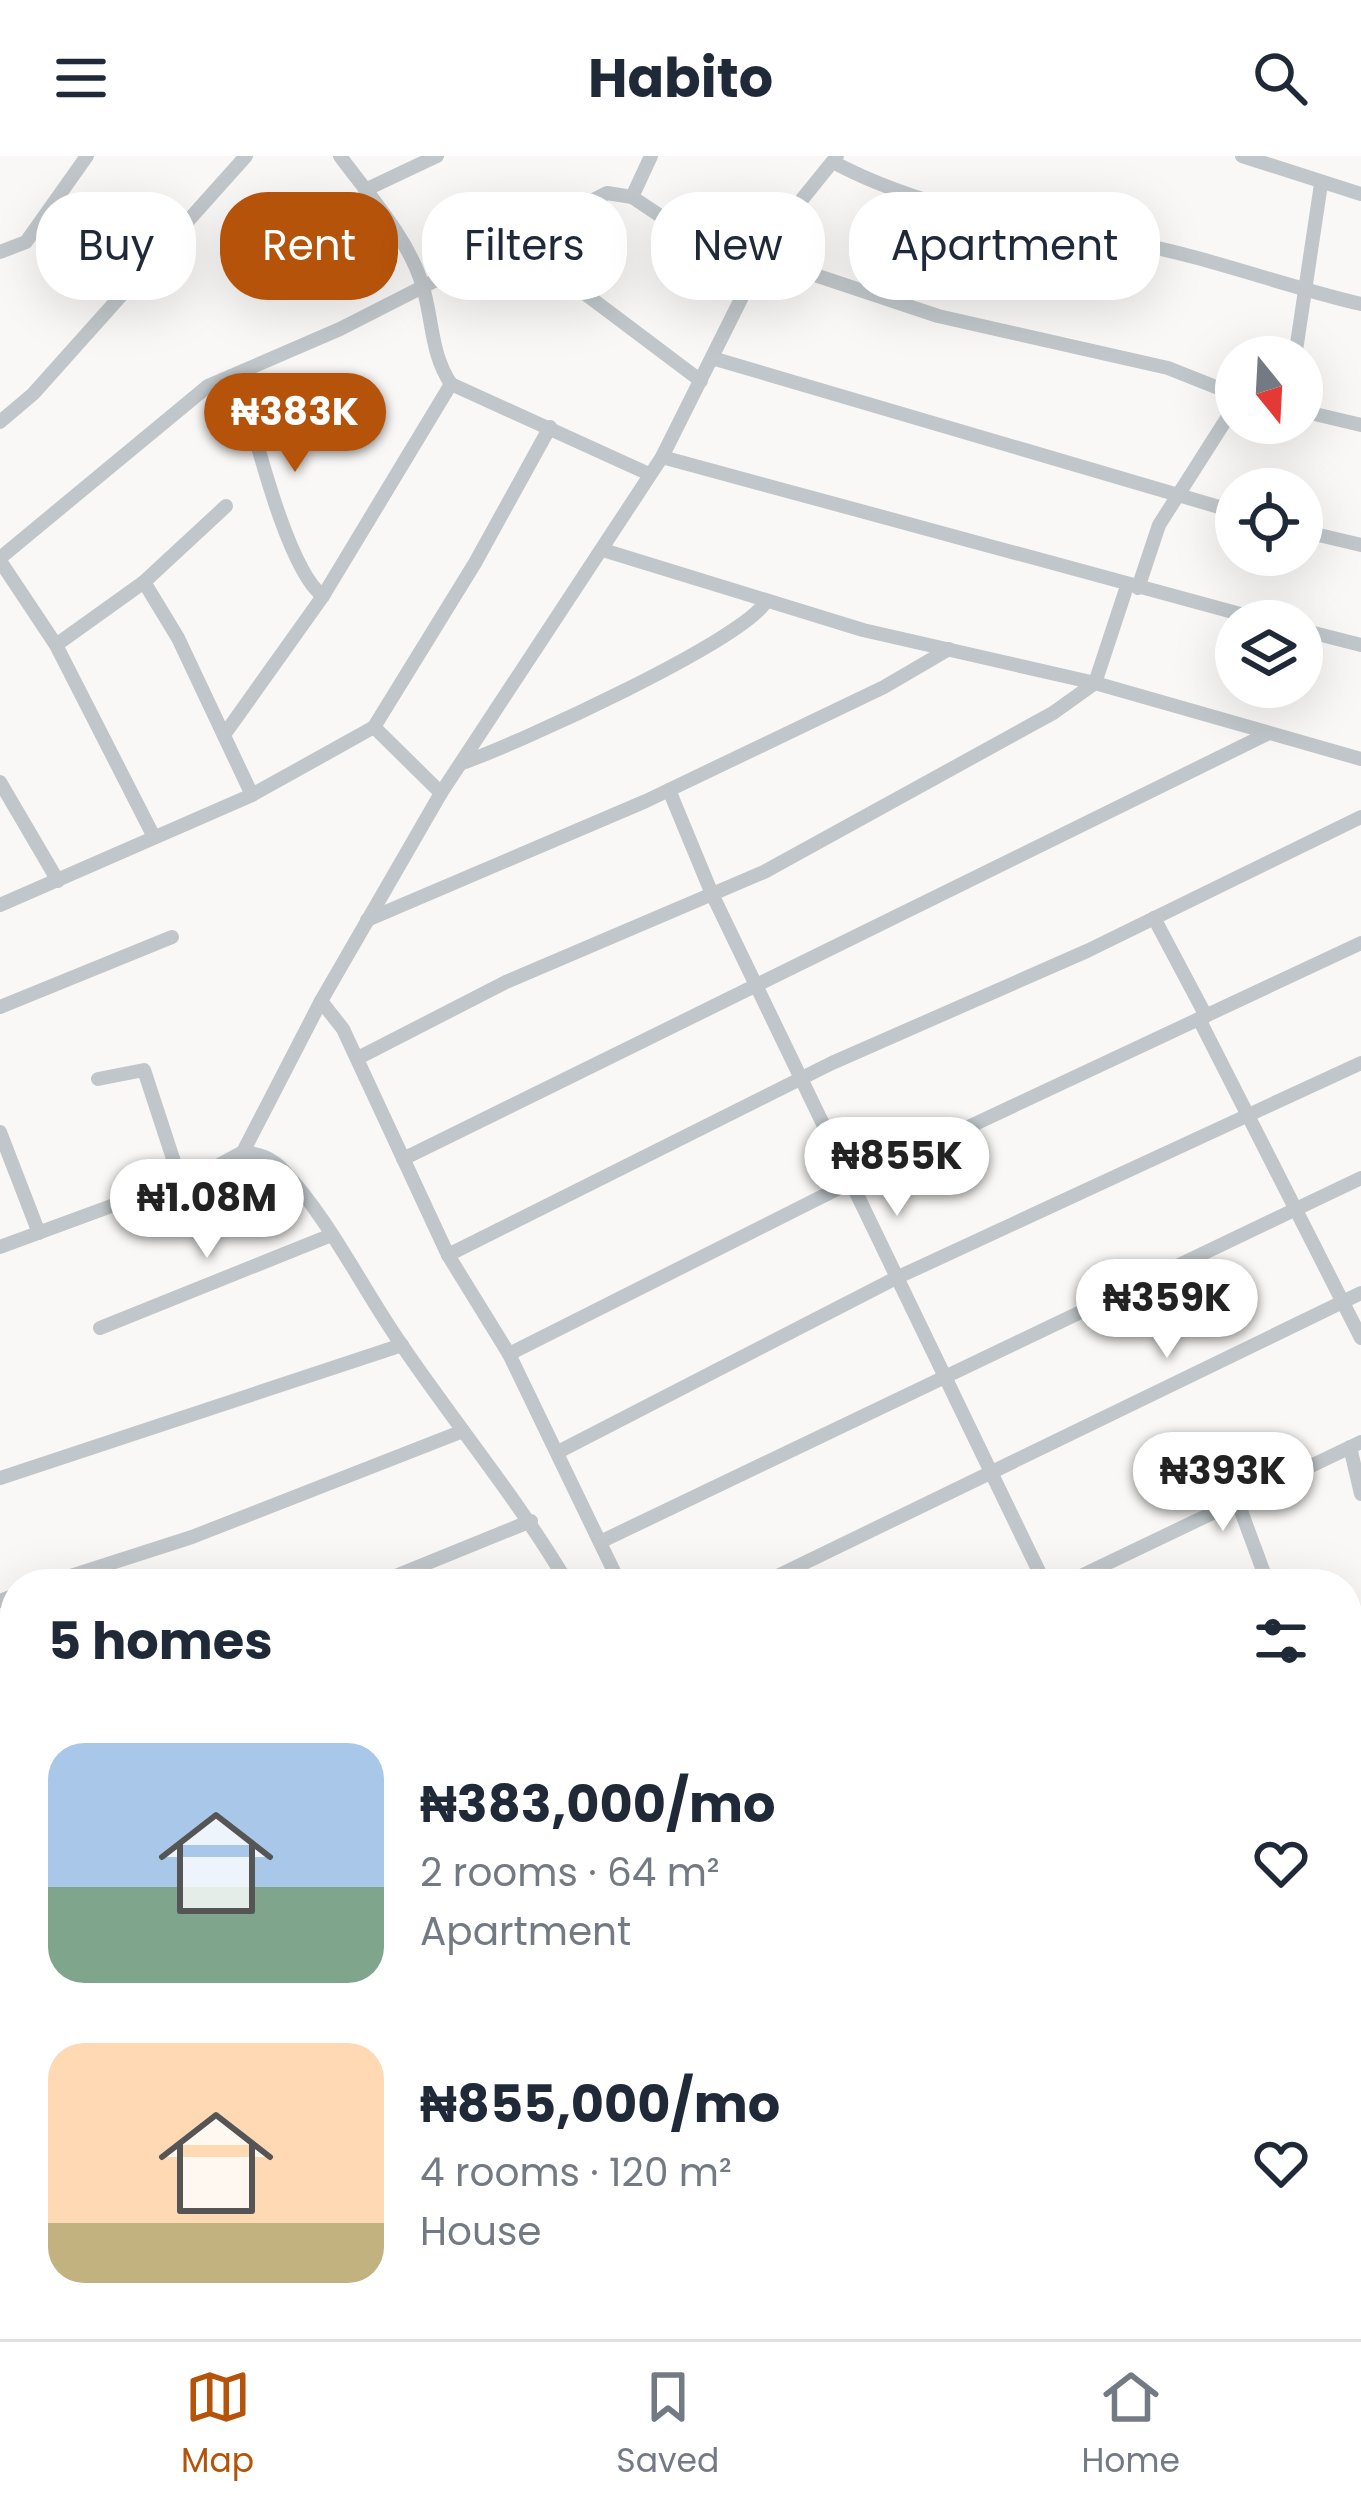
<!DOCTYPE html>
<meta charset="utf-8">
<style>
:root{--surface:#fff;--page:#f2f2f3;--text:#1f2937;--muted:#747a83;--line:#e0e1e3;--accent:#b45309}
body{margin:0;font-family:Poppins,sans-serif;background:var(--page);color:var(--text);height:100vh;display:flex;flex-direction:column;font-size:45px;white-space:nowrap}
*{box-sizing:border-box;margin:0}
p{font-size:39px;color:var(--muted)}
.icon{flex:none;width:66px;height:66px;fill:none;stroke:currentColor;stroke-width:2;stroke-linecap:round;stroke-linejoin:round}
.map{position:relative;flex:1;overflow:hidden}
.sheet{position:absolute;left:0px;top:1413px;width:1362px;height:771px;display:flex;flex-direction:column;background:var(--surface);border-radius:48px 48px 0 0;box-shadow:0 12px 48px #0002}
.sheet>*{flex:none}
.banner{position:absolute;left:36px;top:36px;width:1290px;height:108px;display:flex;gap:24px}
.needle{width:78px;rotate:162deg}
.tools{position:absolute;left:1215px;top:180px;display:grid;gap:24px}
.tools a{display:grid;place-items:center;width:108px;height:108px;border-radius:50%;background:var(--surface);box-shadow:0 12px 48px #0002;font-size:60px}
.price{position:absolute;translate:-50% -102px;padding:0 27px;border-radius:42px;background:#fff;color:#222;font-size:39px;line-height:78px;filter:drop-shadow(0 3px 6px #0008)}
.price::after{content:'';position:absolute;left:50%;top:72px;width:36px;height:27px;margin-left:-18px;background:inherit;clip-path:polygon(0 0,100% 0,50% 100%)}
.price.selected{background:var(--accent);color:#fff}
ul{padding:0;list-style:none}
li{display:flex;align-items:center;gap:36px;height:300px;padding:0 48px}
li span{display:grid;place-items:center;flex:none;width:336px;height:240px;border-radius:36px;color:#555}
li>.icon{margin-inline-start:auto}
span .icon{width:144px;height:144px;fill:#fffc;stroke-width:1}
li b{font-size:51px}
h2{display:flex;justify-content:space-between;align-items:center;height:144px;padding:0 48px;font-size:51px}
.pill{padding:0 42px;border-radius:48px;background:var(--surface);box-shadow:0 12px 48px #0002;font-size:42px;line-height:108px}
.pill.selected{background:var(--accent);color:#fff}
header{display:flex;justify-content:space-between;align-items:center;height:156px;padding:0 48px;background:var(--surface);font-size:54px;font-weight:700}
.tab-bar{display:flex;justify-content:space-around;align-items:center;height:168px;border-top:3px solid var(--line);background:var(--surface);font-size:33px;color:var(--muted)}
.tab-bar a{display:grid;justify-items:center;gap:6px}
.tab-bar .selected{color:var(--accent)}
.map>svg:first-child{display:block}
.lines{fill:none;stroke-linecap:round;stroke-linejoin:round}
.minor{stroke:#c0c6c9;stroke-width:14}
</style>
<header><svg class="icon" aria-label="menu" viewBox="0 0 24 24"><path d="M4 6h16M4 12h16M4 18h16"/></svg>Habito<svg class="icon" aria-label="search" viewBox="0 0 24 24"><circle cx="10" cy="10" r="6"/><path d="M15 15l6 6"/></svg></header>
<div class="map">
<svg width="1361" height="2183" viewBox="0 0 1361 2183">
<rect width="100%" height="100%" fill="#f9f8f6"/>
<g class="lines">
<g class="minor">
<path d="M340,0C368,38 408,82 422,128C433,162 430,197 451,228L649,318"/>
<polyline points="1242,0 1361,38"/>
<path d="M833,6C925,55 1027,69 1127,86C1206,100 1283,130 1361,148"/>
<polyline points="365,34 437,0"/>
<polyline points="632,41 651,0"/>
<polyline points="515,85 701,225"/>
<polyline points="0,96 26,86 87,0"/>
<polyline points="764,102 938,160 1168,212 1236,239"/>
<polyline points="1295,201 1321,28"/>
<polyline points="712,202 1236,356"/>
<path d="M238,220C253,270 286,413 323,440"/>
<polyline points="1302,255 1361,269"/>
<polyline points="0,266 33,238 246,0"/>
<polyline points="662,301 1266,465"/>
<polyline points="1302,375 1361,389"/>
<polyline points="603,394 863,474 1095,527 1361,603"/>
<polyline points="0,402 208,230 340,173 607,37 632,41 752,121"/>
<polyline points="0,405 56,489 154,681"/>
<polyline points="144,426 178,482 252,639"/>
<polyline points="1138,432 1159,369 1236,248"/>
<polyline points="1302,474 1361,489"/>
<polyline points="56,489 144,426 226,350"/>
<polyline points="374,571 441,637"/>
<polyline points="224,579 323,440 451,228"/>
<path d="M462,607C513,590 747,483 766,445"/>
<polyline points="0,626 58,725"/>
<polyline points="669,634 712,738 1045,1428"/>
<polyline points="0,749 252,639 374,571 475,407 550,271"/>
<polyline points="1154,762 1206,860"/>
<polyline points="367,764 646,645 884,531 949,493"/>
<polyline points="321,845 343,873 448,1099 509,1198 620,1428"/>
<polyline points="0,851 172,781"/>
<polyline points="1199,863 1361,1182"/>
<polyline points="358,902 506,826 764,716 1053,557 1095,527 1127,430"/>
<polyline points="98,923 144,914 180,1024"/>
<polyline points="0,976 39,1077"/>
<path d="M243,996C259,998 271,1001 283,1014C330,1064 362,1132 401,1188C456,1269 518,1343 568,1428"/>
<polyline points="403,1003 1267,578"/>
<polyline points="0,1091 212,1013 243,996 321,845 441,637 662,301 752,121 791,57 837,0"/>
<polyline points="448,1099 832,907 1087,795 1361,661"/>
<polyline points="100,1172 329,1080"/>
<polyline points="509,1198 853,1025 1361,787"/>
<polyline points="1350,1291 1361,1338"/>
<polyline points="558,1296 896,1122 1361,907"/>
<polyline points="0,1322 402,1189"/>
<polyline points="1237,1344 1268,1428"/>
<polyline points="600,1386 1361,1022"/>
<polyline points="46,1428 192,1381 463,1275"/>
<polyline points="376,1428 531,1365"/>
<polyline points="761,1428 1361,1137"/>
<polyline points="1064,1428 1361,1286"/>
<polyline points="0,1445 15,1439"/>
<polyline points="0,1550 15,1626"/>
<polyline points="1347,1639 1361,1675"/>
<polyline points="1347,1688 1361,1682"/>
<polyline points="0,1746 15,1741"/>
<polyline points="1347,1806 1361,1801"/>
<polyline points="0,1861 15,1856"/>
<polyline points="1347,1937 1361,1974"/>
<polyline points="0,1988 15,1981"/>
<polyline points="139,2169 142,2183"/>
<polyline points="850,2169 856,2183"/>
<polyline points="973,2169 978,2183"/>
<polyline points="1092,2169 1098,2183"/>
<polyline points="1323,2169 1329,2183"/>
<polyline points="257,2183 290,2169"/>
<polyline points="551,2183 586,2169"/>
</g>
</g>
</svg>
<div class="tools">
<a><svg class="needle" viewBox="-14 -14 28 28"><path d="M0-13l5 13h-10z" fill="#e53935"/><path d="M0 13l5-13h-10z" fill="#747a83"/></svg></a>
<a><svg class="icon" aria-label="locate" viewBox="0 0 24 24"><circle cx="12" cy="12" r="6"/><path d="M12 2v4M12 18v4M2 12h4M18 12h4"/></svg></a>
<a><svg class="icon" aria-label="layers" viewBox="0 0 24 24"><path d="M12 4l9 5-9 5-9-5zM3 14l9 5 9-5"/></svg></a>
</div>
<b class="price selected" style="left:295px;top:319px">₦383K</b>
<b class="price" style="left:897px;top:1063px">₦855K</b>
<b class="price" style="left:207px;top:1105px">₦1.08M</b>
<b class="price" style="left:1167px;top:1205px">₦359K</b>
<b class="price" style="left:1223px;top:1378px">₦393K</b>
<div class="banner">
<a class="pill">Buy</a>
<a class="pill selected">Rent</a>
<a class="pill">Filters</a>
<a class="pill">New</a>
<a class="pill">Apartment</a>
</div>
<section class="sheet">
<h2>5 homes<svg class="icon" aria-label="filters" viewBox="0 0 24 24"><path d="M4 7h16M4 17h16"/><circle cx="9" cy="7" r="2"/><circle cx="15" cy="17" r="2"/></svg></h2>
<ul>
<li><span style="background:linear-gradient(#a9c7e8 60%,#7fa58c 0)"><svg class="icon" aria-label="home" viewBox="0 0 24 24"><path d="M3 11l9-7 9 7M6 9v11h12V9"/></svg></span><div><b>₦383,000/mo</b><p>2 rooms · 64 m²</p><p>Apartment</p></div><svg class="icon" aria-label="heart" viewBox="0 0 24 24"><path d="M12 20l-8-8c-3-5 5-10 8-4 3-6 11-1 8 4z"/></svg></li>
<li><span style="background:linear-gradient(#ffd9b3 75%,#c2b280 0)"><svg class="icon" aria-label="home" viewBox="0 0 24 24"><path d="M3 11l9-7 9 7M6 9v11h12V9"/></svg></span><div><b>₦855,000/mo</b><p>4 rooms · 120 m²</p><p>House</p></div><svg class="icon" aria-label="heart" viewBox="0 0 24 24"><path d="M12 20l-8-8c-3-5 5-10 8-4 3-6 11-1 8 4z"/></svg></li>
</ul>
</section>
</div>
<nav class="tab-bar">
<a class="selected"><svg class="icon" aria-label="map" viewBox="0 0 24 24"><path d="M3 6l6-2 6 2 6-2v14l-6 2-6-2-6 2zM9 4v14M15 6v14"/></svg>Map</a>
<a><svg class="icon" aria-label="saved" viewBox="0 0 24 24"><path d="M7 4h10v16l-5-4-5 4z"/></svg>Saved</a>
<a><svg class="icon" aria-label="home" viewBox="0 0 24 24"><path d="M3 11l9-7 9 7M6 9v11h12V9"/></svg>Home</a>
</nav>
